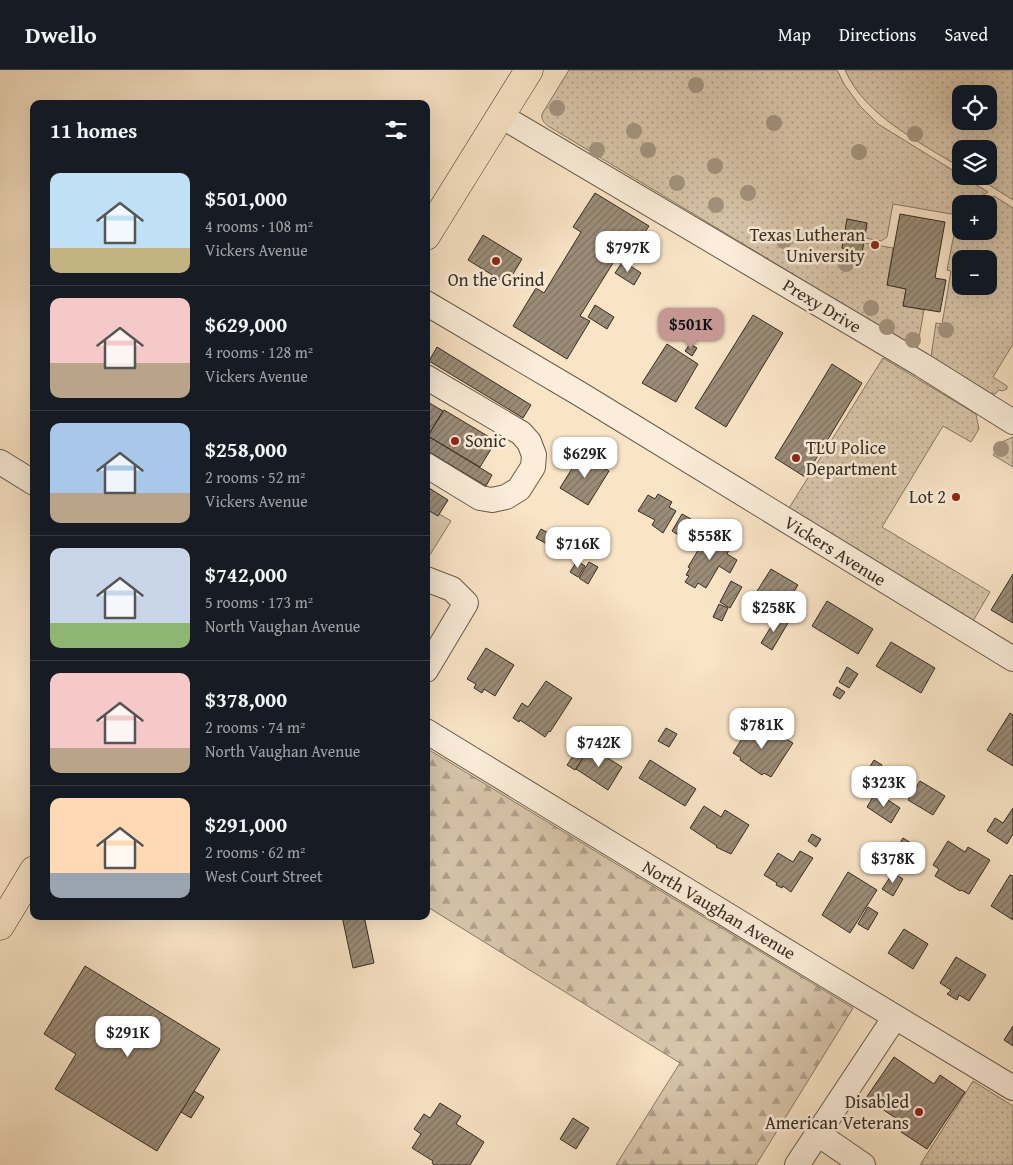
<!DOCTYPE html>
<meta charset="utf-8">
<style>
:root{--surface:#171b24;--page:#242831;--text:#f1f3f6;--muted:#9ea1a6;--line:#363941;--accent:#c59692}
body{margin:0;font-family:"Gentium Book Plus",serif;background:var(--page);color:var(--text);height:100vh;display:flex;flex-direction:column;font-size:19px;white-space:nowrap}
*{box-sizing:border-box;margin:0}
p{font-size:16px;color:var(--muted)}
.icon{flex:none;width:28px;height:28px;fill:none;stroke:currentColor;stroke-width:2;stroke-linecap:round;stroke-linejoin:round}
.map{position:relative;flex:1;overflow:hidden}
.drawer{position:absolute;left:30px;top:30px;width:400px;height:820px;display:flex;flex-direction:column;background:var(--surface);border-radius:10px;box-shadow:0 5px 20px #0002}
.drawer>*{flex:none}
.controls{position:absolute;left:952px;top:15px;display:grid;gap:10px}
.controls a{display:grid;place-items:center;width:45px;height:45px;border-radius:10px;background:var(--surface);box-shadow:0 5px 20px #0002;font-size:25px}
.price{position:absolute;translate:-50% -42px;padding:0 11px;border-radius:10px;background:#fff;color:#222;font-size:16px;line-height:32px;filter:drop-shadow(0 1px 2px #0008)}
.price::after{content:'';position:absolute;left:50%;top:30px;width:15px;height:11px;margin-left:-8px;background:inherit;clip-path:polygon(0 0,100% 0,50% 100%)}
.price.current{background:var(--accent);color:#111}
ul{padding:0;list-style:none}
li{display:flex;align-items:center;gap:15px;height:125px;padding:0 20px}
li+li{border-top:1px solid var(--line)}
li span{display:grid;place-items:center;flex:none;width:140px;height:100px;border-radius:10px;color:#555}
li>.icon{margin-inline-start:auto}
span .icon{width:60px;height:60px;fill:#fffc;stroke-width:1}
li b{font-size:21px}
h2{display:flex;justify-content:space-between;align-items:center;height:60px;padding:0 20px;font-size:21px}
header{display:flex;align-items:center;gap:30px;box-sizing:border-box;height:70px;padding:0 25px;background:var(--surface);border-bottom:1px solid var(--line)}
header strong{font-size:24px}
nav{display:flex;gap:28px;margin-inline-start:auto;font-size:18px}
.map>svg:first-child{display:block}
.green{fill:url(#green-dots);stroke:#877966;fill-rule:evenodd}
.forest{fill:url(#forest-firs);stroke:#877966}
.pitch{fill:#d8c5aa;stroke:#877966}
.building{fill:url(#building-hatch);stroke:#362d23}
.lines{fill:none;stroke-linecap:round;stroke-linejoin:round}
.minor-casing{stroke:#675b4c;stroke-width:26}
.major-casing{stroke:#362d23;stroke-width:29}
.minor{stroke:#fbedda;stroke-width:24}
.major{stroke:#f9e4c6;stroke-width:28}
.tree{fill:#a4947f}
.poi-dot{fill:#8f2418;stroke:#fbedda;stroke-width:2}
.labels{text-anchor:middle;stroke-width:5;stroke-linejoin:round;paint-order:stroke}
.poi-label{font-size:18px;fill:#362d23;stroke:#fbedda;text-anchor:end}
.street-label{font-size:18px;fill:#362d23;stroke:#fbedda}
</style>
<header>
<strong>Dwello</strong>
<nav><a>Map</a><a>Directions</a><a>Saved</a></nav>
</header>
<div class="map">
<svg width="1013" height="1095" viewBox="0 0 1013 1095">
<defs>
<pattern id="green-dots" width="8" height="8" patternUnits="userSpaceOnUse" patternTransform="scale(1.25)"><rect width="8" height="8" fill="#d8c5aa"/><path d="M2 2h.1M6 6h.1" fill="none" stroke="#b0a08a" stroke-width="1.8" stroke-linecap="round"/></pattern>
<pattern id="forest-firs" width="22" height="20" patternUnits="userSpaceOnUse" patternTransform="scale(1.25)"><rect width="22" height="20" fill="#d8c5aa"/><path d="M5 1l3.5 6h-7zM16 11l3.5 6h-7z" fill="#b0a08a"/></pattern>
<pattern id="building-hatch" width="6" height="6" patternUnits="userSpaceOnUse" patternTransform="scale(1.25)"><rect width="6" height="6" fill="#9b8c78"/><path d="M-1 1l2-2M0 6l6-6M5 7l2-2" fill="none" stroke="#7f7362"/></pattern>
</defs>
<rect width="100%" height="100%" fill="#f9e4c6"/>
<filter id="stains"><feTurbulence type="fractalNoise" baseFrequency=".004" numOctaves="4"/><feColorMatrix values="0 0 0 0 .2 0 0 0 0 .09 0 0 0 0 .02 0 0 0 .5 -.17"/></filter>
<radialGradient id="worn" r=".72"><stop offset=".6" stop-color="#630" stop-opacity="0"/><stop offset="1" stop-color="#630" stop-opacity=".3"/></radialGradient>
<g class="green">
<path d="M569,0H837L844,14L860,36L878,54L988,122L969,134H961V138L951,144L893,134L887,167L881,171L865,168L867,153L847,149L842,178L862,182L864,173L893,178L887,215L906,219L903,236L924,240L917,279L548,56C544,53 541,49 542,44Z"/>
<path d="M845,0H1013V130L975,106H989V79H961V98C920,72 865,46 845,0ZM961,24H989V51H961Z"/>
<path d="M994,126L1013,138V274L993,307L1007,316V319L1002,321L999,320L995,324H992L931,287L936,253L942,254L951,201L947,200L957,149L961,147V161H989V134H982ZM961,189H989V216H961Z"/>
<polygon points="883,288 976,344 979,359 971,372 943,356 882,457 990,522 973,551 789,438"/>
<polygon points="1013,367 1013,397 993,385 1002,372"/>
<polygon points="973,1011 1013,1036 1013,1095 920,1095"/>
</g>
<polygon class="forest" points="426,678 853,938 756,1095 616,1095 680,993 426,836"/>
<polygon class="pitch" points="426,436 451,451 426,491"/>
<g class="building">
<polygon points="595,123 649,156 627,190 618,185 580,246 590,251 567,289 513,256 536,218 544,223 581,162 573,157"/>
<polygon points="900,144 945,152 935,208 946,210 940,242 903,236 906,219 887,215"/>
<polygon points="847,149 867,153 862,182 842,178"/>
<polygon points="483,165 522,189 507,214 468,190"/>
<polygon points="623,191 641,203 634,215 615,203"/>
<polygon points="595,235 614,247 607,259 588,247"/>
<polygon points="753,245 783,263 726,357 695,338"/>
<polygon points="667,274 698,294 676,332 642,313"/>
<polygon points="690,274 697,278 692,286 685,281"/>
<polygon points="437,277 531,335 523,348 429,291"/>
<polygon points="832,294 862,313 805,407 775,388"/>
<polygon points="426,331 443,341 428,366 426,365"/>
<polygon points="444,340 496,371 480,397 428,366"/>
<polygon points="426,365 492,405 486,416 426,380"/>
<polygon points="581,384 590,389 593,384 602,390 599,395 609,401 588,435 560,418"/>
<polygon points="426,416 448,430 438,446 426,439"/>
<polygon points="658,424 672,432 669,437 676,441 663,463 652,455 655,450 638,441 648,425 655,429"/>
<polygon points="682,444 691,449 680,466 672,461"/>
<polygon points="541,459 552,465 547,474 536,468"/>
<polygon points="711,459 723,466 720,471 730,478 727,484 737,490 730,503 719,496 706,518 698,513 695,518 685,512 689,506 686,505 690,498 688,497"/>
<polygon points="577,491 585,496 578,507 570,502"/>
<polygon points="589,492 598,497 588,514 579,508"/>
<polygon points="771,499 798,515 781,543 754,526"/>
<polygon points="1013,504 1013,553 991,540"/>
<polygon points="731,511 742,517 730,538 720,532"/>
<polygon points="827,531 873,559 858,584 812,556"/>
<polygon points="719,534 728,538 722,551 713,547"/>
<polygon points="777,547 788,553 772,580 761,573"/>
<polygon points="891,572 935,598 921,623 876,596"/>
<polygon points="486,578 514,595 495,626 484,619 482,623 474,618 476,614 467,609"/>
<polygon points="847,597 858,604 849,618 839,612"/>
<polygon points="546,611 572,628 550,662 549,661 545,667 520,650 519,652 513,648 522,633 528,637"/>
<polygon points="837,617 845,622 840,629 833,625"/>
<polygon points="1010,643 1013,645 1013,696 987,680"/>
<polygon points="751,654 768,665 771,660 793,673 771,707 764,703 762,705 740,690 741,688 733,683"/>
<polygon points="666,658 677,664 669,677 658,671"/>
<polygon points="592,665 606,673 601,682 587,674"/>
<polygon points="581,674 589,679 575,700 567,695"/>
<polygon points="590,677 622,697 608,720 576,699"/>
<polygon points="650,690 696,719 685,736 639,708"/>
<polygon points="874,690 882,695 877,703 869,698"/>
<polygon points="920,711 945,726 933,745 908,730"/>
<polygon points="876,722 900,738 891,753 867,737"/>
<polygon points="704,736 721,747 725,740 749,755 731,784 716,777 717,776 690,758"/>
<polygon points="1013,738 1013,764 1007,774 987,761 995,748 1003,753"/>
<polygon points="812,764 821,769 816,777 808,771"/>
<polygon points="903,768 919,778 907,797 891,788"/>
<polygon points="948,771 965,782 968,777 990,790 969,824 961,820 960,821 935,806 939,799 933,795"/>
<polygon points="800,781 813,788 791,822 783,816 782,818 776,815 777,813 764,805 778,783 793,792"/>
<polygon points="848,802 877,820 850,863 822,845"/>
<polygon points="893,803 903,809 893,826 882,819"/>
<polygon points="1010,805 1013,806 1013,850 991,836"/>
<polygon points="868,837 878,843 868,860 858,854"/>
<polygon points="342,846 364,846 374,893 353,898"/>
<polygon points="904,859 928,874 913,899 888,883"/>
<polygon points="956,887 986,905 969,931 959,925 957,930 947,924 951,920 940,913"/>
<polygon points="85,896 220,979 157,1081 55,1019 76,984 44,964"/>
<polygon points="1013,956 1013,976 1004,970"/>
<polygon points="894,987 934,1014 940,1005 965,1022 927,1079 901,1062 906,1055 866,1028"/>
<polygon points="194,1021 204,1027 191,1048 181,1042"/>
<polygon points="440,1033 461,1046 456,1054 484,1072 470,1095 434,1095 432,1093 433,1091 412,1078 421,1064 414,1059 424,1044 430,1048"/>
<polygon points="573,1048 589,1058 576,1079 560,1069"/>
</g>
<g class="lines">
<defs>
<g id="minor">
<polyline points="501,46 922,295 1013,352"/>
<polyline points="426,233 580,324 1013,589"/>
<polyline points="426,307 521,363 529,372 534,385 533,397 519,419 506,427 492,430 480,428 426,395"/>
<polyline points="0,392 34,413"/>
<polyline points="426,509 452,519 466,533 426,600"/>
<polyline points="426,661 819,901 1013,1018"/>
<polyline points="818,1064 863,1095"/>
<polyline points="797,1095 895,947"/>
</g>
<g id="major">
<polyline points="426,166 529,0"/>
<polyline points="0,856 34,800"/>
</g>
</defs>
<use href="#minor" class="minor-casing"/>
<use href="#major" class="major-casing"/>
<use href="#minor" class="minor"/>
<use href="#major" class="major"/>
</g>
<g class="tree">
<circle cx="696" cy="15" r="8"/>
<circle cx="557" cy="38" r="8"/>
<circle cx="774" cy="53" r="8"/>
<circle cx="634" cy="61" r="8"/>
<circle cx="915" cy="64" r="8"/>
<circle cx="597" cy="80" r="8"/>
<circle cx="648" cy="80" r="8"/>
<circle cx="859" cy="82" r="8"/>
<circle cx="715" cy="96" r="8"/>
<circle cx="677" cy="113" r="8"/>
<circle cx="748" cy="123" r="8"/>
<circle cx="716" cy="135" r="8"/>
<circle cx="784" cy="171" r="8"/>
<circle cx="846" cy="194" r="8"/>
<circle cx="871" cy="238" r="8"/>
<circle cx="887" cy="257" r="8"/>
<circle cx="946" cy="260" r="8"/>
<circle cx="913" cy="270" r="8"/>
<circle cx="1001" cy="379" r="8"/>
</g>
<g class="poi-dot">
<circle cx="875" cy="175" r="5"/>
<circle cx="496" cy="191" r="5"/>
<circle cx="455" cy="371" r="5"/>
<circle cx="796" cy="388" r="5"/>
<circle cx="956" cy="427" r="5"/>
<circle cx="919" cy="1042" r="5"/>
</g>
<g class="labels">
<g class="poi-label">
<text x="865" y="171">Texas Lutheran<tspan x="865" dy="21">University</tspan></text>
<text x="496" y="216" text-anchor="middle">On the Grind</text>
<text x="465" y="377" text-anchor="start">Sonic</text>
<text x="806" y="384" text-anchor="start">TLU Police<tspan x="806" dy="21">Department</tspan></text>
<text x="946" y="433">Lot 2</text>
<text x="909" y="1038">Disabled<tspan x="909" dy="21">American Veterans</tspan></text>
</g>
<g class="street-label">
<text transform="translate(822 236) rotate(31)" y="6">Prexy Drive</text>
<text transform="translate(835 481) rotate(32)" y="6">Vickers Avenue</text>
<text transform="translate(719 840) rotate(31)" y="6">North Vaughan Avenue</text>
</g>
</g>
<rect width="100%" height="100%" filter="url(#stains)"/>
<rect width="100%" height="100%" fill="url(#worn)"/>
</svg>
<div class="controls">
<a><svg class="icon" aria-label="locate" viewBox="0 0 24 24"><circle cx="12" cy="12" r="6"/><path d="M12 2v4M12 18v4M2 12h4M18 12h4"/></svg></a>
<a><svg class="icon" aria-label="layers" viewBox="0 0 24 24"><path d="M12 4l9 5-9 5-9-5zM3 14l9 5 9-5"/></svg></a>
<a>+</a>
<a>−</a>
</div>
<b class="price" style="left:628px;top:203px">$797K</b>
<b class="price current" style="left:691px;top:280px">$501K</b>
<b class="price" style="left:585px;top:409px">$629K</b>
<b class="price" style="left:710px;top:491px">$558K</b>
<b class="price" style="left:578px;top:499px">$716K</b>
<b class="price" style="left:774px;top:563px">$258K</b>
<b class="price" style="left:762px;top:680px">$781K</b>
<b class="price" style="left:599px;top:698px">$742K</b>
<b class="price" style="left:884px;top:738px">$323K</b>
<b class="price" style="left:893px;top:814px">$378K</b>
<b class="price" style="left:128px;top:988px">$291K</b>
<section class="drawer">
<h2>11 homes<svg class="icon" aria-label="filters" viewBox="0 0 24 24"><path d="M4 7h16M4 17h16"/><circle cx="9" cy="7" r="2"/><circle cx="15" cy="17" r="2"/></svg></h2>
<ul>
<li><span style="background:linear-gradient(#bfe0f5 75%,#c2b280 0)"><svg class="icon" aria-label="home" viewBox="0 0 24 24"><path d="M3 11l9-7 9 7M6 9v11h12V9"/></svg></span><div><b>$501,000</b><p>4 rooms · 108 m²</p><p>Vickers Avenue</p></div></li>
<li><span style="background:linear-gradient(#f6c9c9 65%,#b9a48a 0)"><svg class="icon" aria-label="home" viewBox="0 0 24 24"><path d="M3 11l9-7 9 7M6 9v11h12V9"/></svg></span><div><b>$629,000</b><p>4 rooms · 128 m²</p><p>Vickers Avenue</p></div></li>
<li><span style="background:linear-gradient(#a9c7e8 70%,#b9a48a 0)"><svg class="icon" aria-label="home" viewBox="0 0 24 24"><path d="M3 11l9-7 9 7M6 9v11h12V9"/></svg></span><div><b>$258,000</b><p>2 rooms · 52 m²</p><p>Vickers Avenue</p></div></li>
<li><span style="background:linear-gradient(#c9d6e8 75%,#8fb573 0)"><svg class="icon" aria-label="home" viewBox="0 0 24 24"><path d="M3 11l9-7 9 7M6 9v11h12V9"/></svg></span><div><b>$742,000</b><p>5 rooms · 173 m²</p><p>North Vaughan Avenue</p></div></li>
<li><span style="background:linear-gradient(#f6c9c9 75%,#b9a48a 0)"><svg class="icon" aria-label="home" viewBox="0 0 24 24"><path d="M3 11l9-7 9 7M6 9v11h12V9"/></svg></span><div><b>$378,000</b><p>2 rooms · 74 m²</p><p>North Vaughan Avenue</p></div></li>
<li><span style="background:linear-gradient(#ffd9b3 75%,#9aa5b1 0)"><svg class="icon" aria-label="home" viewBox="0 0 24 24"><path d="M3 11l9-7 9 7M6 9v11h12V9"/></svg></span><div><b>$291,000</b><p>2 rooms · 62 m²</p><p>West Court Street</p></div></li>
</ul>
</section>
</div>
